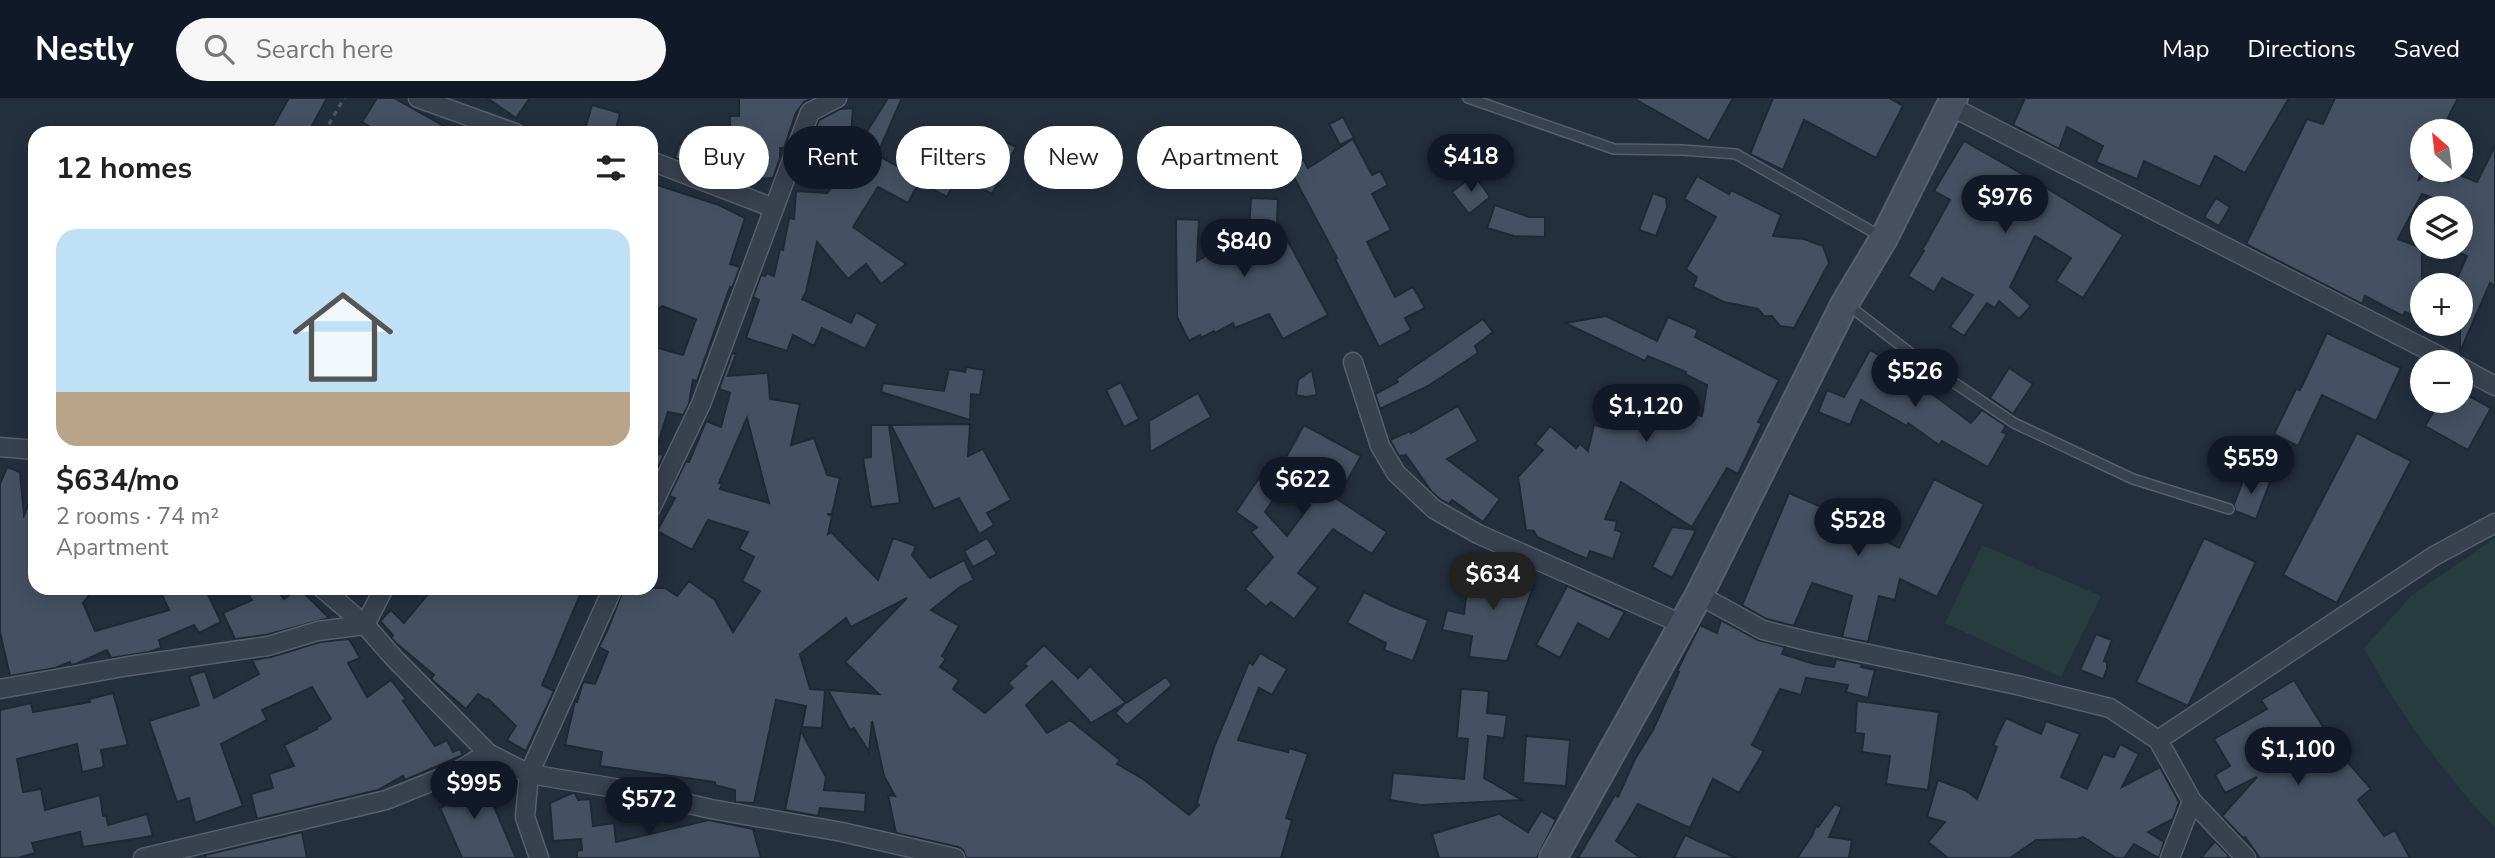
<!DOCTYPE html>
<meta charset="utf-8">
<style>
:root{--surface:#fff;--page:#f6f6f6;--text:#222;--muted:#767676;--line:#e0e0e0;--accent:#111827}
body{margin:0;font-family:"Nunito Sans",sans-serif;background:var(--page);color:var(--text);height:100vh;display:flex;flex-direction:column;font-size:26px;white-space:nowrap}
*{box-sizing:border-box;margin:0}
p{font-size:23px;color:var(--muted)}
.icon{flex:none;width:38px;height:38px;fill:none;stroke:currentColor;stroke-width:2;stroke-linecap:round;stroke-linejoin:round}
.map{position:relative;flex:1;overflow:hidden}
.sheet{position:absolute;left:28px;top:28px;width:630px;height:469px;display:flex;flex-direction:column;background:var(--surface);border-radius:21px;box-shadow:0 4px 18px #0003}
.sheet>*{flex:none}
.hud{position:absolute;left:679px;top:28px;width:665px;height:63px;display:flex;gap:14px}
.needle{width:46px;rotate:332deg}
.tools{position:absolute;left:2410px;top:21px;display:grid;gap:14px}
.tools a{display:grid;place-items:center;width:63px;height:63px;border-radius:50%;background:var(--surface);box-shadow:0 4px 18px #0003;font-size:35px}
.price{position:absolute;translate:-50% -60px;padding:0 16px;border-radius:24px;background:var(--accent);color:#fff;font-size:23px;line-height:46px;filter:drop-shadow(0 2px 4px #0008)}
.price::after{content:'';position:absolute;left:50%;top:42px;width:21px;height:16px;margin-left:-10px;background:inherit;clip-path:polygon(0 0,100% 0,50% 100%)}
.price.selected{background:#222;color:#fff}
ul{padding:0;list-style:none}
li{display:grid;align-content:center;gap:14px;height:371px;padding:0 28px}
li+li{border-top:2px solid var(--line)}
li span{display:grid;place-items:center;height:217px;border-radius:21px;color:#555}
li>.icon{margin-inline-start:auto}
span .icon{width:126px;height:126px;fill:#fffc;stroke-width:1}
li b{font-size:30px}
h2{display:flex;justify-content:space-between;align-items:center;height:84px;padding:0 28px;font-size:30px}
.tag{padding:0 24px;border-radius:32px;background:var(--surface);box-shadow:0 4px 18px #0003;font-size:24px;line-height:63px}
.tag.selected{background:var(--accent);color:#fff}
header{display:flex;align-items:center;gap:42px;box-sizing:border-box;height:98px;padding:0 35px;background:var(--accent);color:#fff}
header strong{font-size:33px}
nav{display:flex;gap:38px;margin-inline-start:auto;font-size:24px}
.search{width:490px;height:63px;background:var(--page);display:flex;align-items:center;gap:18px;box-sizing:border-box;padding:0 24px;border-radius:38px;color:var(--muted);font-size:26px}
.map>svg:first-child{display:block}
.green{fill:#263c3f}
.building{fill:#455162;stroke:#1f2835;stroke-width:2;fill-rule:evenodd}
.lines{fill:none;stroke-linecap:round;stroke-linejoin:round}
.lane-casing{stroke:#565f6c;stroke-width:12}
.street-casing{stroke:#565f6c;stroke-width:21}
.secondary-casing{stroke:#565f6c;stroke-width:30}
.path{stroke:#44595c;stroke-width:3.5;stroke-dasharray:5 5;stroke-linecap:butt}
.lane{stroke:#38414e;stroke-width:9}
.street{stroke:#38414e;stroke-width:18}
.secondary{stroke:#465061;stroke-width:26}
</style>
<header>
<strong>Nestly</strong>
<div class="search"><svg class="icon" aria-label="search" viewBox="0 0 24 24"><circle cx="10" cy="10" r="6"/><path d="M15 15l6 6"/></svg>Search here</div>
<nav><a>Map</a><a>Directions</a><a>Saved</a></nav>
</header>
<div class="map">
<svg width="2495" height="760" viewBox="0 0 2495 760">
<rect width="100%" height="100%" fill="#242f3e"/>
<g class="green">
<path d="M2495,440V730C2444,676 2399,615 2364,550L2411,498Z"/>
<polygon points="1982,447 2101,498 2061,579 1945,525"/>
</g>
<g class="building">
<polygon points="289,0 327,0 308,35 269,35"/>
<polygon points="377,0 394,0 456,35 381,35 362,24"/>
<polygon points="487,0 530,0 516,20"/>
<polygon points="739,0 812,0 804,4 796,15 784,50 780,50 780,60 773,80 730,81 730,18 739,18"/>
<polygon points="888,0 902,0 877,57 908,74 932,31 981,57 992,37 1016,49 992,96 958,78 947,99 919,84 908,105 878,89 853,129 906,166 881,186 866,166 848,181 817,144 806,194 802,201 851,225 856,214 878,226 865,251 822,230 814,248 793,237 787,253 746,240 759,202 753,199 761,177 765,178 767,175 774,178 780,151 783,152 789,120 794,121 796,93 827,95 863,51 856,51"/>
<polygon points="1633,0 1733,0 1709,43"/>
<polygon points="1773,0 1889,0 1903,8 1876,60 1804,22 1783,72 1750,56"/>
<polygon points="2025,0 2289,0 2245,75 2215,58 2200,89 2144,63 2137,81 2096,64 2103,48 2067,29 2059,51 2013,27"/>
<polygon points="2335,0 2458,0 2441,33 2422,33 2422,71 2418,83 2426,74 2448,84 2452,74 2477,84 2495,48 2495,188 2490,185 2460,254 2460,187 2454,187 2467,158 2460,155 2460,110 2422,96 2398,141 2422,150 2422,221 2405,214 2403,218 2365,198 2362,206 2246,146 2307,21 2323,26"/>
<polygon points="592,7 620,15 615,35 584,35"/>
<polygon points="853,10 850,51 809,50 819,22 840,11"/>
<polygon points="1343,19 1354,40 1340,47 1329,26"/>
<polygon points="1353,41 1372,77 1380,73 1388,87 1372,96 1391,132 1367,144 1395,199 1413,189 1425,210 1405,220 1411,232 1379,249 1335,161 1337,160 1289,70 1304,62 1308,70"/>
<polygon points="1964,43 2040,86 2123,137 2083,200 2056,183 2071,160 2035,138 2010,189 2031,208 2019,221 1999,203 1995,210 1987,205 1964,238 1950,229 1973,197 1942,180 1934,194 1908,178 1924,153 1922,152 1950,102 1934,93"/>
<polygon points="679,46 703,52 699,69 675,60"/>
<polygon points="1474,77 1490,99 1469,116 1452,94"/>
<polygon points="1697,78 1729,96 1731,92 1781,117 1773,138 1804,141 1823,148 1829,165 1794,230 1780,228 1772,218 1764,218 1758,211 1724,204 1693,189 1697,179 1686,171 1716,119 1684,101"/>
<polygon points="651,85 719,107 745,120 730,166 740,169 732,190 730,189 697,283 693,282 689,306 683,317 668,314 655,355 664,357 651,383 651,248 683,257 696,221 662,208 651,217"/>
<polygon points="1653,95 1666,100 1667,109 1656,138 1639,132"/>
<polygon points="1251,100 1278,101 1277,123 1328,217 1283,241 1269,216 1235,230 1233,225 1215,235 1214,233 1201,240 1200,237 1189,243 1177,219 1176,121 1199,122 1197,163 1249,134"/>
<polygon points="2216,100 2230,109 2219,128 2204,119"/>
<polygon points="1495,107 1529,119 1545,119 1545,139 1514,138 1487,130"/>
<polygon points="1606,218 1657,243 1668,219 1698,232 1695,239 1779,282 1758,324 1762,325 1738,376 1727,370 1692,429 1621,384 1605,421 1617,423 1615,432 1622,434 1613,461 1590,453 1587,461 1537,439 1534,433 1526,432 1518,379 1543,352 1535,346 1550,328 1576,350 1580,346 1588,353 1594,327 1607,330 1616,305 1652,319 1655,307 1702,318 1707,287 1685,276 1686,274 1648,258 1645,263 1565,225"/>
<polygon points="1483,221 1493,234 1475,248 1478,255 1428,288 1380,311 1375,296 1398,284 1396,281"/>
<polygon points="2327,235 2401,270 2376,323 2322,297 2298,348 2274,336 2296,291 2300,292"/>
<polygon points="1870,252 1930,286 1927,292 1971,325 1982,312 2006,328 2002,334 2007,336 1988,369 1942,343 1939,347 1908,325 1907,328 1861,302 1850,327 1818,314 1827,292 1844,299"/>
<path d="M732,255L736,256L728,278L768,275L770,301L800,306L791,347L814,340L827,377L840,380L832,416H827L832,418L828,436L831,434L878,482L893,440L916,448L912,457L930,480L964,462L974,482L960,489L931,512L959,528L942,558L946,561L940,569L959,582L953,591L985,615L1013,590L1008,585L1027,568L1024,566L1044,547L1078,580L1090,568L1126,605L1166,579L1172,587L1127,627L1115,615L1125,605L1091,625L1052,583L1026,607L1047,635L1070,622L1120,662L1117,666L1143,681L1189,717L1199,707L1197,705L1214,649L1249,564L1253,567L1260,555L1287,571L1272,597L1259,590L1238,642L1288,654L1289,650L1308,656L1286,720L1292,722L1281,760H966L963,752L958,749L896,735L888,697L895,698L884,678L872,623L869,654L854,630L850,632L828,592L879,596L845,564L907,500L851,529L846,520L800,556L810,591L825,592L822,630L802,629L806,608L776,602L754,705L735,704V692L715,687V684L600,668L602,654L565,647L575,603L577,604L583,584L595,586L608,554L599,549L608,531L624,490H665L677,498L689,483L715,502L733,534L760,493L742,483L754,459L739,451L748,434L708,422L692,452L657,433L675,400L669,398L686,363L689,364L706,323L721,329L730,295L719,291ZM747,320L769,405L720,391L722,386L719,385Z"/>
<polygon points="966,269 984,272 980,297 971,296 970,322 881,294 883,285 944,293 949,271 965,274"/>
<polygon points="2009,270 2033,286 2013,316 1990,300"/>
<polygon points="1312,272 1317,297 1306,299 1296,297 1298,282"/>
<polygon points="1121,284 1139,321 1124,329 1106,292"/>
<polygon points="2460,293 2491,310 2468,352 2425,328 2440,303 2460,303"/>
<polygon points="1198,295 1211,319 1150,354 1149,323"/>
<polygon points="1458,308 1478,343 1447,361 1500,401 1483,424 1452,402 1449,406 1441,402 1432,394 1406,357 1399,358 1390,342 1410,333 1411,335"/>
<polygon points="970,326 968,358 983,351 1011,402 987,415 994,427 979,436 959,400 934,411 891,327"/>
<polygon points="871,327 889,327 900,405 871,409 863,360 871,359"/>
<path d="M1304,327L1361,358L1337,401L1387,434L1372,456L1333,431L1298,475L1318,490L1294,521L1271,504L1266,509L1245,491L1273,459L1251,434L1257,429L1236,414L1259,380L1266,385L1281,359L1285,361ZM1281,390L1310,407L1287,438L1265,414Z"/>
<polygon points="2357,335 2411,363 2337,505 2283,477"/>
<polygon points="7,369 20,374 24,417 35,392 35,490 95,490 83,505 95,533 169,512 159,490 205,490 221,524 199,535 194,527 159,542 161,550 149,554 111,560 107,552 76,566 71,567 70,564 55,570 10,578 0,534 0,386"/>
<polygon points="2246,375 2270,384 2256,421 2235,413 2234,406"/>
<polygon points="1934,381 1984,406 1937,499 1900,481 1895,502 1879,498 1868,544 1842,539 1852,498 1812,485 1794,528 1767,521 1742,507 1789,395 1856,424 1855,427 1899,450"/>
<polygon points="1672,429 1696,432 1672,480 1652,469"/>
<polygon points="987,440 997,456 973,469 964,453"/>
<polygon points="2204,440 2256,464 2188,608 2136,584"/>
<polygon points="1499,458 1530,471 1524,489 1532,492 1507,563 1469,559 1472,538 1442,532 1447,512 1464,516 1468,482 1490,484"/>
<polygon points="1567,488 1625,514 1609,542 1578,525 1560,560 1536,547"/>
<polygon points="244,490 276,490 284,501 299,490 329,520 266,537 235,541 223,515 252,502"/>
<polygon points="433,490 583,490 542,587 554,593 526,653 507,642 516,628 488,601 487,602 478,596 466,611 431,581 434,577 396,545 391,540 393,537 380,523 391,512 404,525"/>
<polygon points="1364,494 1392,508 1428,522 1413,563 1384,552 1386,545 1347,525"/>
<polygon points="1721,522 1758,542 1785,549 1782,556 1814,566 1834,569 1836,561 1862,566 1861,569 1875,572 1868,600 1846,594 1848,587 1806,580 1801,597 1780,591 1752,647 1764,653 1739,695 1713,681 1690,730 1638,706 1616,743 1641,760 1578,760 1615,697 1618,699 1635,661 1653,632 1679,574 1677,573 1700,527 1717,535"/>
<polygon points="2096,536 2112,542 2104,563 2107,564 2107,571 2103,581 2080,572"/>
<polygon points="349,541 360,560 348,565 367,599 391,582 406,601 403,603 435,648 447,642 453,654 460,651 463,657 405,682 403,678 378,692 257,721 251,696 273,690 269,676 294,668 284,647 317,631 316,630 331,621 312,589 262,612 267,622 221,646 243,708 195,725 189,700 177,704 149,623 199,607 189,578 205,573 214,600 259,576 252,562 271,559 320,544"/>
<polygon points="2294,582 2338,653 2371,691 2358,702 2384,738 2395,732 2410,760 2260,760 2245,739 2243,740 2222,718 2257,679 2225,695 2215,677 2230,668 2214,641 2267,611 2261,602"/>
<polygon points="1461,591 1489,593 1487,615 1507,617 1504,640 1488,638 1484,680 1522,702 1421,707 1390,702 1393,675 1464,681 1468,641 1457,640"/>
<polygon points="113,595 128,647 101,652 104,669 82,674 77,646 17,661 23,694 41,691 45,712 100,697 103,718 106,717 108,727 147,716 153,738 83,749 80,734 32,745 35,755 18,760 0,760 0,612 31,605 33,614 90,604 89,601"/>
<polygon points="1857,603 1939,614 1928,692 1886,686 1890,658 1862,654 1864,636 1855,635"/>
<polygon points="2006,620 2041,636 2046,623 2080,636 2061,679 2087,691 2103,656 2114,659 2120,646 2139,656 2122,689 2160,669 2179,704 2173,721 2148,734 2164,744 2159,760 2134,746 2124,760 2116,760 2083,739 2078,741 2036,742 2010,760 1948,760 1928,744 1945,724 1927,719 1938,682 1967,693 1977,701 1997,649 1993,647"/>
<polygon points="801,633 826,679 824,692 866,695 865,714 820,710 818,718 785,712"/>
<polygon points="1526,638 1570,642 1566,688 1523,685"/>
<polygon points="478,675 486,690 516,760 462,760 440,710 444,708 437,694"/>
<polygon points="572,695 575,695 578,702 590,701 593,728 614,725 616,744 709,722 753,731 761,760 577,760 577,753 582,752 581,741 553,743 550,705"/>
<polygon points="1835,706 1842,709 1829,739 1852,742 1849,760 1797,760 1812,738 1816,728 1818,729"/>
<polygon points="1541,713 1556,722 1537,760 1439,760 1432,736 1499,716 1528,734"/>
<polygon points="302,734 307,760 206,760 205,757"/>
<polygon points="1685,737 1736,760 1674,760"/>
<polygon points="2215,743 2229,758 2227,760 2201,760"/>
</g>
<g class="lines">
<defs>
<g id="lane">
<polyline points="1468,0 1614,51 1682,52 1736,56 1880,138"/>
<polyline points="1848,207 1913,257 2014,325 2133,381 2229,411"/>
</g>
<g id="street">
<polyline points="418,0 515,35"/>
<polyline points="1950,8 2451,264"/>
<polyline points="651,63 774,110"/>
<polyline points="1353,264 1380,348 1396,375 1434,411 1478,436 1682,526"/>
<polyline points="2460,269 2495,288"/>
<polyline points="0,349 35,352"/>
<polyline points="651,410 701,306 810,14 837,0"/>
<polyline points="322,490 365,527 394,560 488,655 529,676 633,693 711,711 842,734 955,760"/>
<polyline points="1699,497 1763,532 1807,543 2017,587 2110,610 2158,642 2192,703 2246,760"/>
<polyline points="0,591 129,568 268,548 318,533 365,527 384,490"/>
<polyline points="2158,642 2434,458 2495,425"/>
<polyline points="143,760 386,702 458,673 488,655"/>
<polyline points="539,760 525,719 529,676 613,490"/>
<polyline points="2170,760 2192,703"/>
</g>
<polyline id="secondary" points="1553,760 1699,497 1845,205 1884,140 1954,0"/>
</defs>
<use href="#lane" class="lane-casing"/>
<use href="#street" class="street-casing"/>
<use href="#secondary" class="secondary-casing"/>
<polyline class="path" points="324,35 344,0"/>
<use href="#lane" class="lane"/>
<use href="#street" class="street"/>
<use href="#secondary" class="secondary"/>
</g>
</svg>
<div class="tools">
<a><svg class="needle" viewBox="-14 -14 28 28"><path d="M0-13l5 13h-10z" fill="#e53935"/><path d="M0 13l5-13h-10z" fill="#767676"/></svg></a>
<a><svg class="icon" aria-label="layers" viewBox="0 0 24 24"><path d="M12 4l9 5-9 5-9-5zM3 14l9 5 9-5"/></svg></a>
<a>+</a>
<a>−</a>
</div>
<b class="price" style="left:1471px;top:96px">$418</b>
<b class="price" style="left:2005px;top:137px">$976</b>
<b class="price" style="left:1244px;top:181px">$840</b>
<b class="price" style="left:1915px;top:311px">$526</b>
<b class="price" style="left:1646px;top:346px">$1,120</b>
<b class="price" style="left:2251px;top:398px">$559</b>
<b class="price" style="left:1303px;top:419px">$622</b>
<b class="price" style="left:1858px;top:460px">$528</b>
<b class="price selected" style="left:1493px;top:514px">$634</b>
<b class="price" style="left:2298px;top:689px">$1,100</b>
<b class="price" style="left:474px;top:723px">$995</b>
<b class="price" style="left:649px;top:739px">$572</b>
<div class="hud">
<a class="tag">Buy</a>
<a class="tag selected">Rent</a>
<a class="tag">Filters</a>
<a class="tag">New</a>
<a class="tag">Apartment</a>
</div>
<section class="sheet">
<h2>12 homes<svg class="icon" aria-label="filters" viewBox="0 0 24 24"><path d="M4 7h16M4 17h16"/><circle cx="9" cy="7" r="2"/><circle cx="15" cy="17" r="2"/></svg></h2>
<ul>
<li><span style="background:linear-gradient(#bfe0f5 75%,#b9a48a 0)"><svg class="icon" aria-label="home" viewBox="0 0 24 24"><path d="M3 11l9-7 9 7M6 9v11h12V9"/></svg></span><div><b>$634/mo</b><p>2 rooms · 74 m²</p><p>Apartment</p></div></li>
</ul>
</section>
</div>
